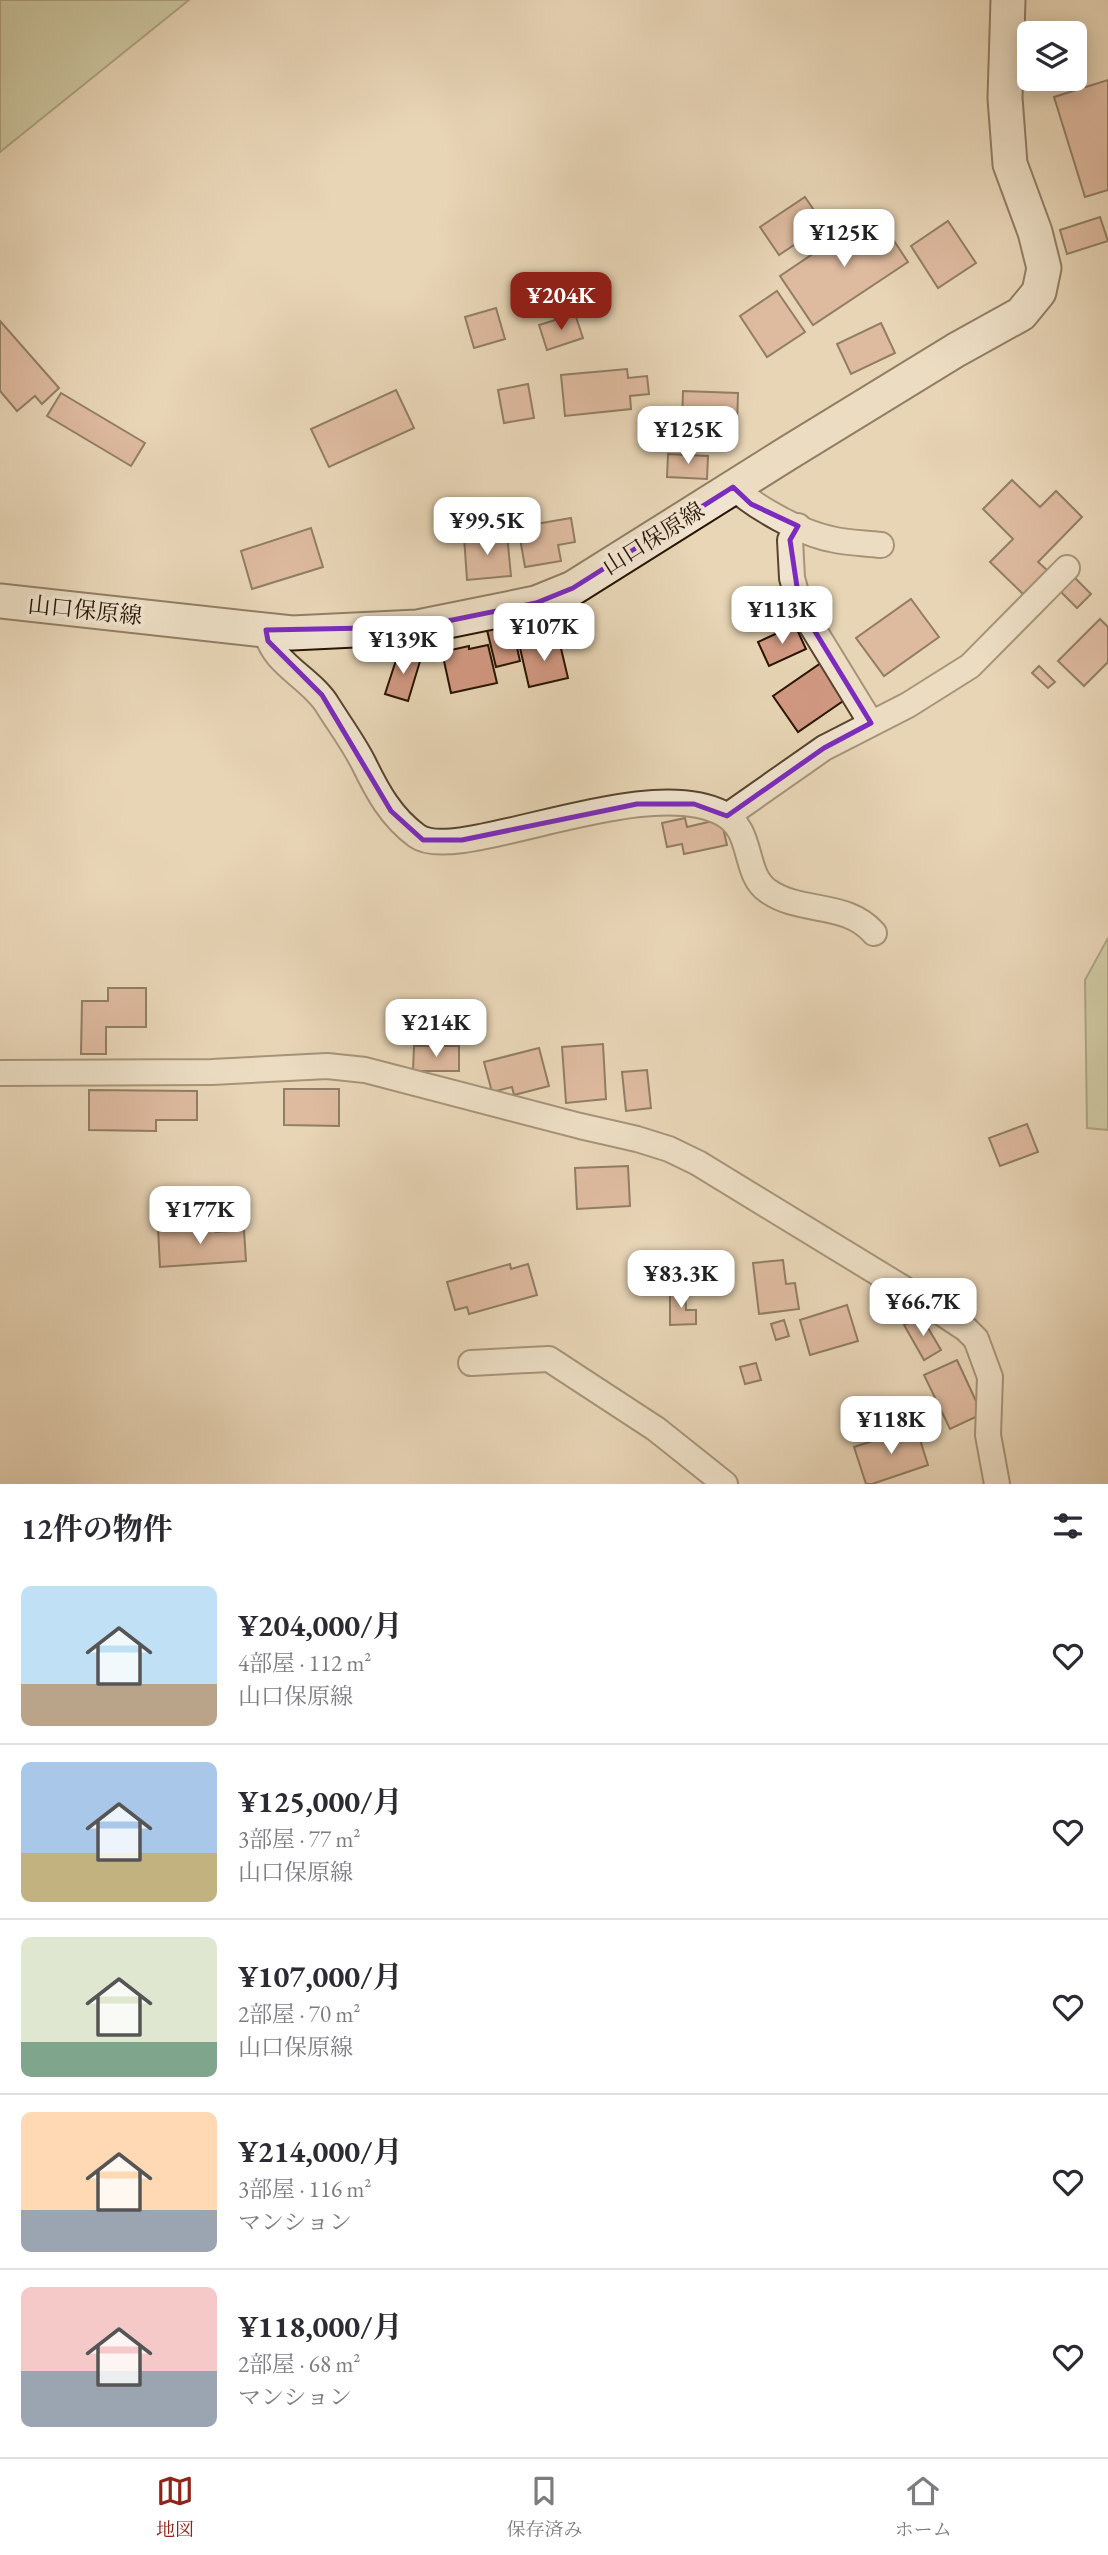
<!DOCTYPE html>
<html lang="ja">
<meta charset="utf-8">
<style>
:root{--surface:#fff;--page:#f2f2f3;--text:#2b2b33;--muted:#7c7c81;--line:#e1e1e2;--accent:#8f2418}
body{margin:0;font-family:"EB Garamond","Noto Serif JP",serif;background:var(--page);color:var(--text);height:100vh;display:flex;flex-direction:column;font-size:26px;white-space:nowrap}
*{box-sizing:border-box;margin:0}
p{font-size:23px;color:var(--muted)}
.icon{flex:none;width:38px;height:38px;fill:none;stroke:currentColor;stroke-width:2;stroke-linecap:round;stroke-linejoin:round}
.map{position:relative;height:1484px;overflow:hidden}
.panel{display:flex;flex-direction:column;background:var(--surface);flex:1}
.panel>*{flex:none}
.buttons{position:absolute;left:1017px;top:21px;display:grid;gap:14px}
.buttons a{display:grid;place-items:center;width:70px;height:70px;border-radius:10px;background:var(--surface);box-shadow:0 4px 18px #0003;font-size:35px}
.price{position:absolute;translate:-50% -60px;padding:0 16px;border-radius:14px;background:#fff;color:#222;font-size:23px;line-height:46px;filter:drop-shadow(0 2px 4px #0008)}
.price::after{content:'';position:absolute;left:50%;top:42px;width:21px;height:16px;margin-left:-10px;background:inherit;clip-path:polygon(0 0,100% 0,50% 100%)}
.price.on{background:var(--accent);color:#fff}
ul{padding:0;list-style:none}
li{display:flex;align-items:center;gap:21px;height:175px;padding:0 21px}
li+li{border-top:2px solid var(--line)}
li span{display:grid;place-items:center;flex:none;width:196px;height:140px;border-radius:10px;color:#555}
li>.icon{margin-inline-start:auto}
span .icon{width:84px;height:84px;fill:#fffc;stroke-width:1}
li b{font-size:30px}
h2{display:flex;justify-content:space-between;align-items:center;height:84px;padding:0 21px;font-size:30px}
.tabs{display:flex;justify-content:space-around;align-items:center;height:98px;border-top:2px solid var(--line);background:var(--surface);font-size:19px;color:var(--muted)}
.tabs a{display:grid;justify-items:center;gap:4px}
.tabs .on{color:var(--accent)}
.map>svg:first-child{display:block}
.green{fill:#b4be90;stroke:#6e6948;stroke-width:2}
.building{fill:#d29983;stroke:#281400;stroke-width:2}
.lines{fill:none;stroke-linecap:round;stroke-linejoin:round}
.street-casing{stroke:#58442e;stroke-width:28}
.secondary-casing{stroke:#281400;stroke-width:37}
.street{stroke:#f0e4d0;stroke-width:24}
.secondary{stroke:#f0e4d0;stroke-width:33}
.marked{fill:none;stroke:#7b2cbf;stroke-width:5;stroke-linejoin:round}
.labels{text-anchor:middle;stroke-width:7;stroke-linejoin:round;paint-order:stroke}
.street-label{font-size:23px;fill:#281400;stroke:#f0e4d0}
</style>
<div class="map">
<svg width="1108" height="1484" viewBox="0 0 1108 1484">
<rect width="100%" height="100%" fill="#e8d6b6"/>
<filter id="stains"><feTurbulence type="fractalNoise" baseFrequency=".00286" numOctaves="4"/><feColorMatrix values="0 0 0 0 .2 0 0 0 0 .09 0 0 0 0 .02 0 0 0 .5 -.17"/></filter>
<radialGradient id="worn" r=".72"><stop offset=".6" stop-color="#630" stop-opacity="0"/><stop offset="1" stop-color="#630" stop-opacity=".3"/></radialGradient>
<g class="green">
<polygon points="0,0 189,0 0,152"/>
<polygon points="1108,938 1108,1130 1087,1128 1085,980"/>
</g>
<g class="building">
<polygon points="1108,80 1108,190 1085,197 1054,97"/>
<polygon points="805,197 824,225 779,255 760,227"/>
<polygon points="875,212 908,262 813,325 780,276"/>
<polygon points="1100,217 1108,241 1067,254 1060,230"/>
<polygon points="948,221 976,263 938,288 911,246"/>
<polygon points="777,291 805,332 767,357 740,316"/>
<polygon points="496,308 505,339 474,348 465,317"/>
<polygon points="575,314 583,338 547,350 539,325"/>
<polygon points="0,321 59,388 42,404 35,396 17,411 0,391"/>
<polygon points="881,323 895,353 851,374 837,344"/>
<polygon points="627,369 628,378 647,376 649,394 630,396 631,409 565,416 561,375"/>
<polygon points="528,384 534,418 504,423 498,390"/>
<polygon points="396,390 414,428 329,467 311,429"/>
<polygon points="683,391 738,393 737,427 682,424"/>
<polygon points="61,393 145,443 131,466 47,416"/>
<polygon points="668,454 708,456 707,479 667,477"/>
<polygon points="1012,480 1040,507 1056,491 1082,517 1038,562 1047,570 1023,594 990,562 1013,539 983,509"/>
<polygon points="571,518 575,542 558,545 561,561 525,567 518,527"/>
<polygon points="311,528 323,567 252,589 241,551"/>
<polygon points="507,534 511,576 467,580 464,537"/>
<polygon points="1074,577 1091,594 1077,608 1060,591"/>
<polygon points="911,599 939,637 884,676 856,638"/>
<polygon points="1100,619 1108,627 1108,662 1084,686 1058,661"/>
<polygon points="512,625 520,661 496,667 487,630"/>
<polygon points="795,625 806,649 769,666 758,642"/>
<polygon points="559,640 568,678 529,687 520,648"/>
<polygon points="488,645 497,683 451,693 442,652 469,646 469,649"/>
<polygon points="399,651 421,658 408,701 385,694"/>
<polygon points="821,663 846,699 798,732 773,696"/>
<polygon points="1039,666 1055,682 1048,688 1032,673"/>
<polygon points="685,818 687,827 721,819 727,845 684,854 682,844 667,847 662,823"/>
<polygon points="108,988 146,988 146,1027 106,1027 106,1054 81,1054 82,1001 108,1001"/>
<polygon points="603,1044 606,1099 566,1103 562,1047"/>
<polygon points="414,1046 459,1046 459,1071 413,1071"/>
<polygon points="539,1048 549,1086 514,1095 512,1087 492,1092 484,1062"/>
<polygon points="647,1070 651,1108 626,1111 622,1072"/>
<polygon points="284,1089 339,1089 339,1126 284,1125"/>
<polygon points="89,1090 197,1091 197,1120 156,1120 156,1131 89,1130"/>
<polygon points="1027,1124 1038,1152 1000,1166 989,1138"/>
<polygon points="628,1166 630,1206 577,1209 575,1168"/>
<polygon points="215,1223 216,1232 244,1230 246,1261 160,1267 158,1228"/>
<polygon points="783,1260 786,1284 795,1283 799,1309 759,1314 753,1263"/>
<polygon points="510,1264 511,1269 528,1264 537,1295 469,1314 467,1307 455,1310 447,1282"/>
<polygon points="685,1291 686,1310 696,1310 696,1324 670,1325 670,1292"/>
<polygon points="847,1305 858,1341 810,1355 800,1320"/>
<polygon points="921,1316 941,1350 924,1360 904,1325"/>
<polygon points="784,1320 789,1336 776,1340 771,1324"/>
<polygon points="957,1360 982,1414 950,1429 924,1375"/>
<polygon points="756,1363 761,1380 745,1384 740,1367"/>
<polygon points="916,1427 928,1465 872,1484 866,1484 854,1447"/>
</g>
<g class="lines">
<defs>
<g id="street">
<path d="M733,487C756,508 801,533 831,539C847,543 864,543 881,545"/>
<polyline points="798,526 790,540 792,578 800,607 871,723"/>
<path d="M266,630C271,664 312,678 328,706C340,725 354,744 364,764C377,791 391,817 417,836C457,865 643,772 722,813C755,830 742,873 768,891C801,914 846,901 874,933"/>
<polyline points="727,816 824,748 908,705 970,666 1067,568"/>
<polyline points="0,1073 212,1072 327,1066 365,1070 580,1126 637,1139 669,1149 698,1163 919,1298 966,1329 976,1339 990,1377 988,1435 997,1484"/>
<polyline points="471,1363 549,1359 656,1429 725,1484"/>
</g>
<polyline id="secondary" points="0,601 292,633 418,627 536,603 573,588 788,453 956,350 1021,314 1039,292 1044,268 1035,232 1010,164 1005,98 1008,0"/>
</defs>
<use href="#street" class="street-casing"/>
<use href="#secondary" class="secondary-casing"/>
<use href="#street" class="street"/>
<use href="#secondary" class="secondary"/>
</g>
<path d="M0 0H1108V1484H0ZM733,487L751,504L798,526L790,540L800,607L871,723L824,748L727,816L694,804H637L462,840H423L391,811L322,695L268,641L266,630L418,627L536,603L573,588Z" fill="#e8d6b6" fill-opacity=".55" fill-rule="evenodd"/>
<path class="marked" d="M733,487L751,504L798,526L790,540L800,607L871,723L824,748L727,816L694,804H637L462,840H423L391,811L322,695L268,641L266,630L418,627L536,603L573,588Z"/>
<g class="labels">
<g class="street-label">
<text transform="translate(653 538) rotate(-32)" y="8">山口保原線</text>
<text transform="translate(85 610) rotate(6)" y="8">山口保原線</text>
</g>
</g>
<rect width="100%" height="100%" filter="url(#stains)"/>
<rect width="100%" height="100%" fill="url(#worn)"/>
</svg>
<div class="buttons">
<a><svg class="icon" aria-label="layers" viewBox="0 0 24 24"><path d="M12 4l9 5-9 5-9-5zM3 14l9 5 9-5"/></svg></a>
</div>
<b class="price" style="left:844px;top:269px">¥125K</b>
<b class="price on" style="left:561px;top:332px">¥204K</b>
<b class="price" style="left:688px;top:466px">¥125K</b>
<b class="price" style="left:487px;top:557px">¥99.5K</b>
<b class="price" style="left:782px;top:646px">¥113K</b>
<b class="price" style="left:544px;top:663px">¥107K</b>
<b class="price" style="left:403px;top:676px">¥139K</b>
<b class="price" style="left:436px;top:1059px">¥214K</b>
<b class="price" style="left:200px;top:1246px">¥177K</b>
<b class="price" style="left:681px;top:1310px">¥83.3K</b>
<b class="price" style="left:923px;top:1338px">¥66.7K</b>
<b class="price" style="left:891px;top:1456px">¥118K</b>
</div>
<section class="panel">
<h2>12件の物件<svg class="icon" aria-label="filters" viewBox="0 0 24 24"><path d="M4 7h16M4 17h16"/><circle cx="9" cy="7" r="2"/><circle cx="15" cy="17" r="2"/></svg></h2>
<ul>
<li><span style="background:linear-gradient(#bfe0f5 70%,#b9a48a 0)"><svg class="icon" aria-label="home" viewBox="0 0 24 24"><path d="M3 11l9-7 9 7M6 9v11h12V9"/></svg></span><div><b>¥204,000/月</b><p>4部屋 · 112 m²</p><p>山口保原線</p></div><svg class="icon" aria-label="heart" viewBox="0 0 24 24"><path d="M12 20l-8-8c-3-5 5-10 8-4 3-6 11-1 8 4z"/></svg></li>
<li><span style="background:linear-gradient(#a9c7e8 65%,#c2b280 0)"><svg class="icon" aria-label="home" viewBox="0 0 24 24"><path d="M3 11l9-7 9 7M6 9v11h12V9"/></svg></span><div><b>¥125,000/月</b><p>3部屋 · 77 m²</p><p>山口保原線</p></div><svg class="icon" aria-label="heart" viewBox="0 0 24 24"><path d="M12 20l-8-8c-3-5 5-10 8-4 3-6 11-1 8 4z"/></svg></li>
<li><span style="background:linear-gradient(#dfe7d0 75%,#7fa58c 0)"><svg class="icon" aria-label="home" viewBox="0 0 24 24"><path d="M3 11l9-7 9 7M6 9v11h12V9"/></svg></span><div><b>¥107,000/月</b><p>2部屋 · 70 m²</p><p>山口保原線</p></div><svg class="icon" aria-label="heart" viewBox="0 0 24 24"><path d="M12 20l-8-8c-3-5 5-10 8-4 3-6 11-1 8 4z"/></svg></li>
<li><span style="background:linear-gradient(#ffd9b3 70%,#9aa5b1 0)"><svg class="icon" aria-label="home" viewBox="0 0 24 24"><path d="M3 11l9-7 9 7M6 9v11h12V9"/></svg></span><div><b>¥214,000/月</b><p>3部屋 · 116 m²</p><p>マンション</p></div><svg class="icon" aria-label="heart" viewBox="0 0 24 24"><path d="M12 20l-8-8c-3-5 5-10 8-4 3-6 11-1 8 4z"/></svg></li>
<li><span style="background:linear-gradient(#f6c9c9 60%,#9aa5b1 0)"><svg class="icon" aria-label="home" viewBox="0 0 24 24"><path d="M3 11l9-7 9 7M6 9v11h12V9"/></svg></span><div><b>¥118,000/月</b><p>2部屋 · 68 m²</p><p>マンション</p></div><svg class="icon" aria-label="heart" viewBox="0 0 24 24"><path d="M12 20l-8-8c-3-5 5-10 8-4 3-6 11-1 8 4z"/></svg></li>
</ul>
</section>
<nav class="tabs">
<a class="on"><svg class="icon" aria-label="map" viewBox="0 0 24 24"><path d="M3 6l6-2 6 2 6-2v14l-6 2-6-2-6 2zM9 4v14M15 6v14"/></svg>地図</a>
<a><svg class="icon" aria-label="saved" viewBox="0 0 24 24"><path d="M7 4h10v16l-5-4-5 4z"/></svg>保存済み</a>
<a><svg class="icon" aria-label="home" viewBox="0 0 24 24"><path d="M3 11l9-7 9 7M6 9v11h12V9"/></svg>ホーム</a>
</nav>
